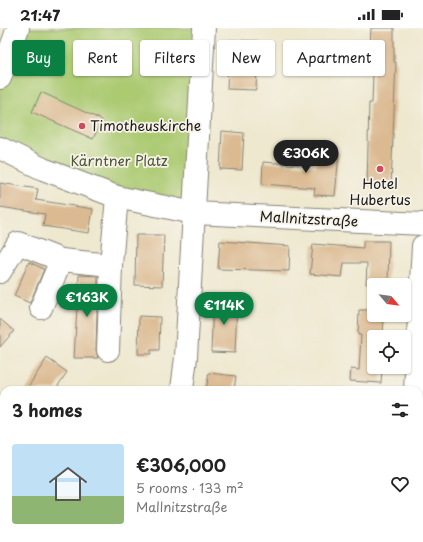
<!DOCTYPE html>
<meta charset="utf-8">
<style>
:root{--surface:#fff;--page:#f6f6f6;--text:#222;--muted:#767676;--accent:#0b8043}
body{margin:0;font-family:"Playpen Sans",sans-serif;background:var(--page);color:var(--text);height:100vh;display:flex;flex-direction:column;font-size:15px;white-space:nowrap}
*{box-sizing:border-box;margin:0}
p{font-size:13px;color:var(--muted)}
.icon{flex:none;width:22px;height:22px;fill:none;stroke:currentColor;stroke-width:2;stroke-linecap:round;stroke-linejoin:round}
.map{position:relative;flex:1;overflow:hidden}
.sheet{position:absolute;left:0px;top:358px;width:423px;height:156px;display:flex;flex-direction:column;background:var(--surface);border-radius:12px 12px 0 0;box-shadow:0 1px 3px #0004}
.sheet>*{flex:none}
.top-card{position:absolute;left:12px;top:12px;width:399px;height:36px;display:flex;gap:8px}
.needle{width:26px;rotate:119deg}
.controls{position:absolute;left:367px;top:250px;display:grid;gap:8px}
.controls a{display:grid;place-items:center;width:44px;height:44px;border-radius:4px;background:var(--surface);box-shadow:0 1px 3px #0004;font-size:20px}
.price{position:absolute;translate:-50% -34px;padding:0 9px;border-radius:14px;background:var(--accent);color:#fff;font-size:13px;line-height:26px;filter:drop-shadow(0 1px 2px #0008)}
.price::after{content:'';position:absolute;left:50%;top:24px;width:12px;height:9px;margin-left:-6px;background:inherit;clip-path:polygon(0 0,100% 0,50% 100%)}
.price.active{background:#222;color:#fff}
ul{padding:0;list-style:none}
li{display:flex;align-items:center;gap:12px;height:100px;padding:0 12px}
li span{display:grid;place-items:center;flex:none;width:112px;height:80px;border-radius:4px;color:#555}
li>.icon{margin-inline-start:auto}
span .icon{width:48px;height:48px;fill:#fffc;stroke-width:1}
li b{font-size:17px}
h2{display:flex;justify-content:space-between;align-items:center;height:48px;padding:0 12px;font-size:17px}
.chip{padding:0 14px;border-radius:4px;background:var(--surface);box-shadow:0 1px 3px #0004;font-size:14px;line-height:36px}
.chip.active{background:var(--accent);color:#fff}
.status{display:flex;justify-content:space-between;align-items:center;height:28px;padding:0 20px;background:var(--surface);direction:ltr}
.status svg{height:11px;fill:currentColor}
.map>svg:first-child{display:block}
.green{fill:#abca72;stroke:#647347}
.forest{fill:#88ae64;stroke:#526540}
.building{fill:#dbba92}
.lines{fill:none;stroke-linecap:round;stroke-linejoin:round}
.minor-casing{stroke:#858276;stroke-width:24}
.minor{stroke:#fff;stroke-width:22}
.poi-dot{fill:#d1495b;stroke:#f7f3e8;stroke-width:1.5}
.labels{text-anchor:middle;stroke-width:3.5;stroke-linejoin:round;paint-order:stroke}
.poi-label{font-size:14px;fill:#1c1c1c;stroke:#f7f3e8;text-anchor:start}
.park-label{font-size:14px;fill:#4e593a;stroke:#f7f3e8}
.street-label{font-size:14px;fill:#1c1c1c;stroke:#f7f3e8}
</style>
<div class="status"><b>21:47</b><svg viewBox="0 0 49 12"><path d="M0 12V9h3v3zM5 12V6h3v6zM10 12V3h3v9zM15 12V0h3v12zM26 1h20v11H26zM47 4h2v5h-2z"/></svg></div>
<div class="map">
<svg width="423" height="514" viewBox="0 0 423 514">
<rect width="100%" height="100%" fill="#f7f3e8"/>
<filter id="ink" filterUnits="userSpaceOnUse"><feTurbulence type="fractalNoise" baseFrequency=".025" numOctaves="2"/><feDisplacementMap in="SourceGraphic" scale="8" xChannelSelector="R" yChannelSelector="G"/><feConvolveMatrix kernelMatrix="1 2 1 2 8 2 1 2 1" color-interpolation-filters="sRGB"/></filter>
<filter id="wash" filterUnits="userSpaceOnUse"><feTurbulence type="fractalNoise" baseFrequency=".012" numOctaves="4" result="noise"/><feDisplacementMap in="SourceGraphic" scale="16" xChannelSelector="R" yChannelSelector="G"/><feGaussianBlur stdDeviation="0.9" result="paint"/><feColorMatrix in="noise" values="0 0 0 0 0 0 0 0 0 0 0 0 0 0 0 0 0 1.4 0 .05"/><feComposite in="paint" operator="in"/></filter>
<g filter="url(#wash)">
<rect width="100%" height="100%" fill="#eee8cf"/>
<g class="green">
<polygon points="18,0 204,0 194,185 0,120 0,50"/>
<polygon points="0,483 4,486 4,510 38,510 44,514 0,514"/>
</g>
<polygon class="forest" points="423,447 423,514 420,514"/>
<g id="blocks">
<g class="building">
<polygon points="371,0 394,0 394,34 396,34 391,158 367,158 369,75 372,75 374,18 370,18"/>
<polygon points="229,12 258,13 256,62 227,61"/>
<polygon points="41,64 102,92 93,111 32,84"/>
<polygon points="222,103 244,105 242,142 220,141"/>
<polygon points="317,123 339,125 335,168 314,167 315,160 262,156 263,134 316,138"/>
<polygon points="0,155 38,161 36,172 93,181 89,205 43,198 45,186 0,179"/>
<polygon points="136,207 164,207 162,258 135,257"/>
<polygon points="220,213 290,218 289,243 218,241"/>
<polygon points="363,213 389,213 388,256 366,256 367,235 344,235 342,249 310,246 313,216 363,220"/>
<polygon points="29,234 44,241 30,275 14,268"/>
<polygon points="79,247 98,248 96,322 98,330 74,330"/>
<polygon points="213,272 237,273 235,325 211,324"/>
<polygon points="359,282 374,282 374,287 384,287 383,308 374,308 374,339 382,339 381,355 350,353 351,341 359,342 361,307 358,307"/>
<polygon points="139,288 160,289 159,322 151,322 151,326 138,326"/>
<polygon points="0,291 14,303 0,319"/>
<polygon points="47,330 67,344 55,362 26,362"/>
<polygon points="209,345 236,348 234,362 206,362"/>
</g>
</g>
</g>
<g filter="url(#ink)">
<use href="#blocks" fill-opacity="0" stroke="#858276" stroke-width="1"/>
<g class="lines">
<defs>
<g id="minor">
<polyline points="0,50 18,0"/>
<polyline points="0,120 43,141 117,169 194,185 423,196"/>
<polyline points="0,244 18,215 61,232 111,237 117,169"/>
<polyline points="41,280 61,232"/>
<polyline points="108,322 111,237"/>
<polyline points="182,362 186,329 204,0"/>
<polyline points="415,362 423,218"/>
<polyline points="0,483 4,486"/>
<polyline points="38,510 44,514"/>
<polyline points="142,514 144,510"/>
<polyline points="407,514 408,510"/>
</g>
</defs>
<use href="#minor" class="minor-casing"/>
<use href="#minor" class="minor"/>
</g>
</g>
<g class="poi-dot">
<circle cx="82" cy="98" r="4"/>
<circle cx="380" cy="141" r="4"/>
</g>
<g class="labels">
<g class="poi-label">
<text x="90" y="103">Timotheuskirche</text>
<text x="380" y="161" text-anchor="middle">Hotel<tspan x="380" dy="16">Hubertus</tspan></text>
</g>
<g class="park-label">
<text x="119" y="138">Kärntner Platz</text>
</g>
<g class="street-label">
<text transform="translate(309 191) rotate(3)" y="5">Mallnitzstraße</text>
</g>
</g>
</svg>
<div class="controls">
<a><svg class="needle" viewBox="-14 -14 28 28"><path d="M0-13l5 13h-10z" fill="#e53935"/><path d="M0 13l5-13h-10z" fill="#767676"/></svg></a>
<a><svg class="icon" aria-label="locate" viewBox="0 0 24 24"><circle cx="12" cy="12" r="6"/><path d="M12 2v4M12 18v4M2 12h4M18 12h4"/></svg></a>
</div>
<b class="price active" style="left:306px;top:146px">€306K</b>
<b class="price" style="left:87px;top:290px">€163K</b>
<b class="price" style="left:224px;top:298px">€114K</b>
<div class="top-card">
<a class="chip active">Buy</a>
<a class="chip">Rent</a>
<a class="chip">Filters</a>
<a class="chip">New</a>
<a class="chip">Apartment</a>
</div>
<section class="sheet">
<h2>3 homes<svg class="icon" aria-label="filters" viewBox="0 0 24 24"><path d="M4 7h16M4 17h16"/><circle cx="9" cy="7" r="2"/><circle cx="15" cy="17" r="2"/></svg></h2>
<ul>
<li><span style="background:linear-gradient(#bfe0f5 65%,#8fb573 0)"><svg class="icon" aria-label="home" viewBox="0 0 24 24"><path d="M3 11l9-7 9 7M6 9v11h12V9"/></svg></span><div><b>€306,000</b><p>5 rooms · 133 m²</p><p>Mallnitzstraße</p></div><svg class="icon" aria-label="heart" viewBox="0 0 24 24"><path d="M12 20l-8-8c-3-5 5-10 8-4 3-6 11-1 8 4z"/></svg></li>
</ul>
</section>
</div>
